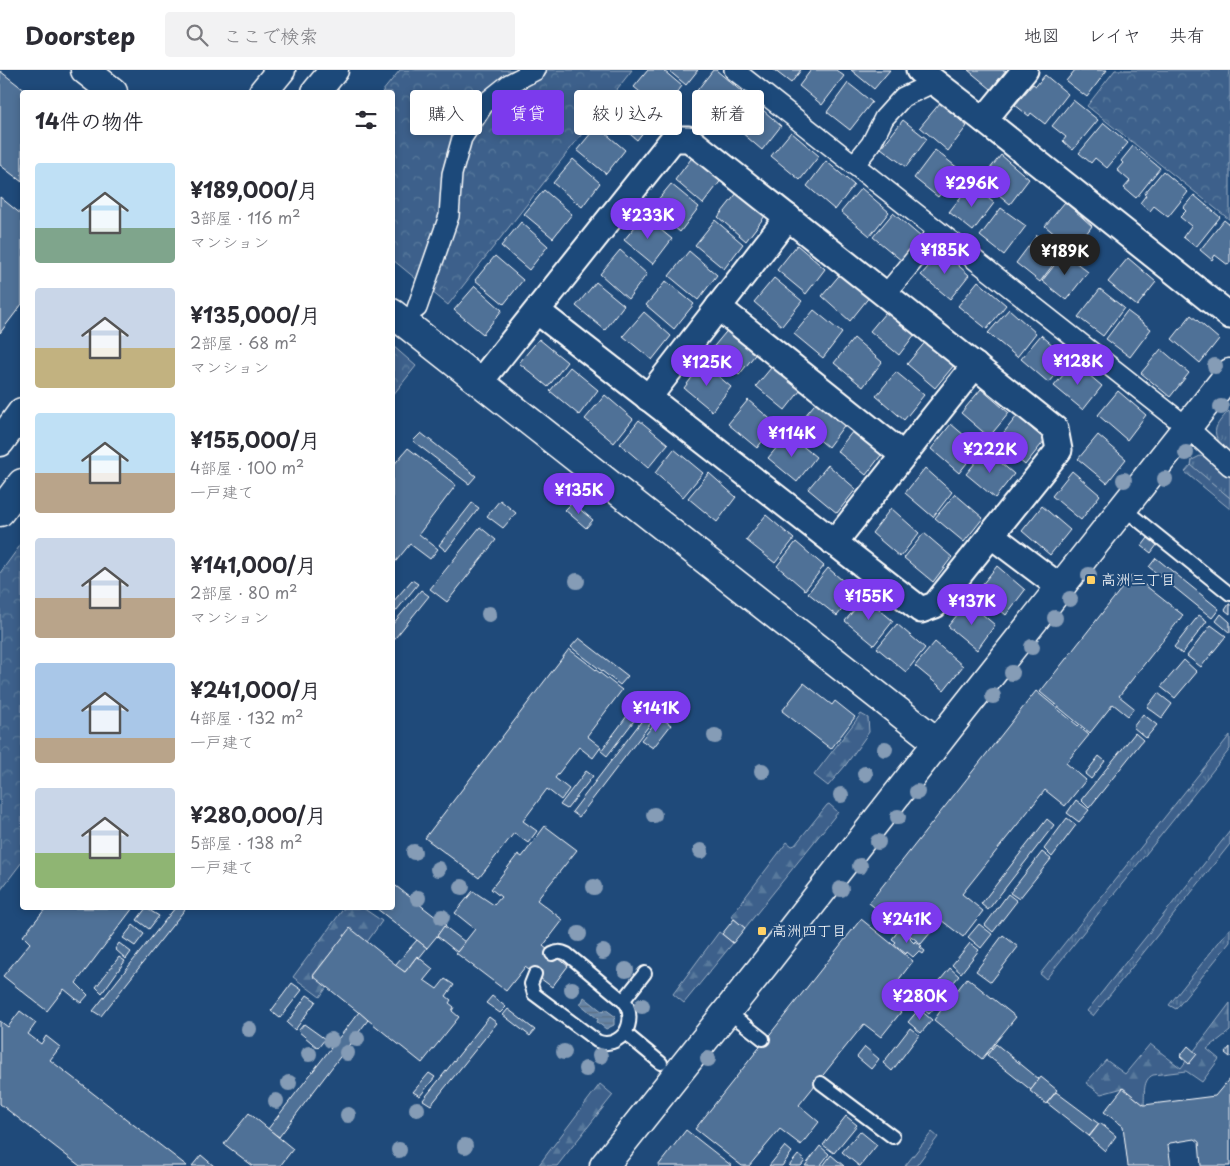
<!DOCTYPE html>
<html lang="ja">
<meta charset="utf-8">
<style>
:root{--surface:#fff;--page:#f2f2f3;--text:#2b2b33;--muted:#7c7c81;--line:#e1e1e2;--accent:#7c3aed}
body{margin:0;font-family:"Playpen Sans","Klee One",sans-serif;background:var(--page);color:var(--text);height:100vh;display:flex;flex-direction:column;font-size:19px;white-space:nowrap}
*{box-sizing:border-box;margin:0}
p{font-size:16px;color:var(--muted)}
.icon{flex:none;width:28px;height:28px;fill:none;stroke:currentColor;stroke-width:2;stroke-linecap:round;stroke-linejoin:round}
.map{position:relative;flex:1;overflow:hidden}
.drawer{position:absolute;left:20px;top:20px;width:375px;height:820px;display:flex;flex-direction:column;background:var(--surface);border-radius:5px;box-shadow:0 2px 8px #0003}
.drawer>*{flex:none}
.hud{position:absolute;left:410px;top:20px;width:475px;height:45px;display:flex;gap:10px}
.price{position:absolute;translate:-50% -42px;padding:0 11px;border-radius:18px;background:var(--accent);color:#fff;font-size:16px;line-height:32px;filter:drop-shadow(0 1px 2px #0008)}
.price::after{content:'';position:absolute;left:50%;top:30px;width:15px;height:11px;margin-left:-8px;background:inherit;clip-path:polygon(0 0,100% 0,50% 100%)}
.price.selected{background:#222;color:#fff}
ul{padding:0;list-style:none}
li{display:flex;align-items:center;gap:15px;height:125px;padding:0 15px}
li span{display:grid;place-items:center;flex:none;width:140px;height:100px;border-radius:5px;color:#555}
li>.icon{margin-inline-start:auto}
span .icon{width:60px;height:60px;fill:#fffc;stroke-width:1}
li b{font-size:21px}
h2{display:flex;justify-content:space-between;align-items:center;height:60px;padding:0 15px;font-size:21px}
.tag{padding:0 18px;border-radius:5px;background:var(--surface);box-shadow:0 2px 8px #0003;font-size:18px;line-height:45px}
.tag.selected{background:var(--accent);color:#fff}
header{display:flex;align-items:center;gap:30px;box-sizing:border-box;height:70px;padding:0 25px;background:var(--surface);border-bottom:1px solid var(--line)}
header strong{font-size:24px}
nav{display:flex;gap:28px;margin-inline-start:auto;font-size:18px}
.search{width:350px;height:45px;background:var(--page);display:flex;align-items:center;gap:12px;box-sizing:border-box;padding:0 18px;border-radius:5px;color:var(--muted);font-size:19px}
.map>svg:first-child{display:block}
.grass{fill:url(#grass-tufts);stroke:#9eb0c5}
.forest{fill:url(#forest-firs);stroke:#9eb0c5}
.park{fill:url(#park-crowns);stroke:#9eb0c5}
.water{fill:url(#water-rules);stroke:#a3b5c8}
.building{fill:#507197;stroke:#fff}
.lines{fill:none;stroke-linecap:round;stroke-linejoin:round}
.service-casing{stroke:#fff;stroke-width:16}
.pedestrian-casing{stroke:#fff;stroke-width:22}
.minor-casing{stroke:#fff;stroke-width:29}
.tertiary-casing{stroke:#fff;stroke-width:31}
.service{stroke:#1f4a7a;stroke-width:12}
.pedestrian{stroke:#1f4a7a;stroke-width:19}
.minor{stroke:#1f4a7a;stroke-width:25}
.tertiary{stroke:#1f4a7a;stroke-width:28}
.tree{fill:#859cb6}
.poi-dot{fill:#ffd166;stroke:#1f4a7a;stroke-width:2}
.labels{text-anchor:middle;stroke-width:4;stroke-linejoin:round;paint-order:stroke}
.poi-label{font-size:15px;fill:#fff;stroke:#1f4a7a;text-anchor:start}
</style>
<header>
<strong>Doorstep</strong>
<div class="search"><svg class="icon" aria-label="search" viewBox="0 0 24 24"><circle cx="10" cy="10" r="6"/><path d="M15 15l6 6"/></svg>ここで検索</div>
<nav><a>地図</a><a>レイヤ</a><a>共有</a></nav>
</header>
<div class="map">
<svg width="1230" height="1096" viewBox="0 0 1230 1096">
<defs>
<pattern id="grass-tufts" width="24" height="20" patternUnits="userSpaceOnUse" patternTransform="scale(1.25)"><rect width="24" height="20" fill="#3c618b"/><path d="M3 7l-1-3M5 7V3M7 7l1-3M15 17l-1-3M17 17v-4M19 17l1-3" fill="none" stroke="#59799c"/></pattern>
<pattern id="forest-firs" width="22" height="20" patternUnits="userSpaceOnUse" patternTransform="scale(1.25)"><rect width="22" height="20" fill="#3c618b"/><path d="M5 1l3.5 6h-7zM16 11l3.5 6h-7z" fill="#59799c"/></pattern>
<pattern id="park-crowns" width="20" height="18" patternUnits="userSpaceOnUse" patternTransform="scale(1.25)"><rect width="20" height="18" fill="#3c618b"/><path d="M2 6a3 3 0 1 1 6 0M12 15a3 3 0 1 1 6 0" fill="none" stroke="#59799c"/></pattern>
<pattern id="water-rules" width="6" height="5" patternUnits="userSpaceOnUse" patternTransform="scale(1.25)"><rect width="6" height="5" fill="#6583a4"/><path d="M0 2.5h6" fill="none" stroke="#5b6d81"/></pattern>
</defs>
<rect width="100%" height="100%" fill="#1f4a7a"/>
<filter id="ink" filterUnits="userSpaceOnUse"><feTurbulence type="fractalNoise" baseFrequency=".02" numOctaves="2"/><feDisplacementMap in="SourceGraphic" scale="10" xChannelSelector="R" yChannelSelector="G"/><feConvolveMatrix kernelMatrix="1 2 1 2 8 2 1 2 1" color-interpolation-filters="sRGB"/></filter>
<g filter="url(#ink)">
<g class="grass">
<path d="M1229,341L1230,345V383C1223,377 1213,368 1216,358C1218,352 1225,345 1229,341Z"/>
<path d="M1200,386C1212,387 1221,398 1230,406V428L1191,396L1192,390Z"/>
<polygon points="1230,665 1230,679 1046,909 1040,904"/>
<polygon points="1230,761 1230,774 1093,946 1087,941"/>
<polygon points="1230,858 1230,872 1176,939 1169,935"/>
<polygon points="932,1062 938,1067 916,1096 905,1096"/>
</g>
<g class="forest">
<polygon points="1191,395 1230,428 1230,439 1185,402"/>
<polygon points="861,644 868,648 869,662 845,696 828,716 814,705"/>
<polygon points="829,734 838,742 745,858 731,846 787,772 792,776 795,775 827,735"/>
<polygon points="344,838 363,838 382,851 367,872 350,859 313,905 327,917 320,927 293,907"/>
<polygon points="719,862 733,873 684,933 673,924"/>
<path d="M1230,933V961L1207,979L1219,989L1202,1012L1186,1001L1153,1005C1142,1010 1145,1024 1144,1035L1123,1018L1101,1024L1086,1013L1106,990L1125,1004L1150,974L1181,998Z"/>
<polygon points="600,1014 613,1025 557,1096 538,1096"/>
</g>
<g class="park">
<polygon points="400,0 632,0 448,235 393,190 392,22 382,22"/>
<polygon points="1115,0 1230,0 1230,150 1087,36"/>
<polygon points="393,276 416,296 393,325"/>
<polygon points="22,473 22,792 0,821 0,503"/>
</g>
<polygon class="water" points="584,927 603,942 605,939 616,947 614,949 614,955 606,959 597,952 598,949 579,933 582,932"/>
<g class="building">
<polygon points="648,0 663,0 682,16 663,41 634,17"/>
<polygon points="668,0 698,0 686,15"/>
<polygon points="713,0 716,0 742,22 723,47 695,23"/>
<polygon points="774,0 801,0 791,13"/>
<polygon points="811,0 836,0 844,6 822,35 799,16"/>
<polygon points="851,0 890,0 874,19"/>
<polygon points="968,0 1006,0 991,19"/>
<polygon points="1075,0 1107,0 1087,27 1066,11"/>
<polygon points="0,1 27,22 22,22 22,112 0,95"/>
<polygon points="1045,5 1068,24 1045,54 1031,43 1029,46 1015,35 1033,14 1036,16"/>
<polygon points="848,13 872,32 850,60 827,42"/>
<polygon points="628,22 656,46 637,70 608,46"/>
<polygon points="1073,30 1098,50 1073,80 1063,71 1066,67 1052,56"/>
<polygon points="754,32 781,56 762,80 734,56"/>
<polygon points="940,33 967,56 948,81 920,57"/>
<polygon points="903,50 927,69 906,97 881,78"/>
<polygon points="1104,53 1128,73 1107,98 1095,88 1091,93 1079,83"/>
<polygon points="597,56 625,80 606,104 577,80"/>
<polygon points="791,62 819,86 800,110 771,86"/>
<polygon points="1133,76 1160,98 1136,128 1124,118 1130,111 1117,100 1123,93 1121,91"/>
<polygon points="935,80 959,99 938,127 914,108"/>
<polygon points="694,85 722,109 703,134 675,110"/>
<polygon points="1001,85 1029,109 1010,134 981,110"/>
<polygon points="573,89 600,113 582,137 553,113"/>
<polygon points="826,91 854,115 835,140 807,116"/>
<polygon points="1163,101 1188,122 1168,147 1154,136 1150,141 1140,133 1146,125 1144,124"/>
<polygon points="671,114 699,137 680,162 651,138"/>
<polygon points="971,114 994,133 973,161 949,142"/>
<polygon points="861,118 889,142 870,166 841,142"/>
<polygon points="544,120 572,144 553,168 524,144"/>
<polygon points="737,123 765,146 746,171 718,147"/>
<polygon points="1194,125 1220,147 1196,177 1183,167 1191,156 1180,147 1186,141 1183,138"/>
<polygon points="0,127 22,145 22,234 0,263"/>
<polygon points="1065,132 1092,156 1074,180 1045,156"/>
<polygon points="1001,138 1026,156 1004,185 980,166"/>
<polygon points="893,143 921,167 902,191 873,167"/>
<polygon points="644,146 672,169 653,194 624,170"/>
<polygon points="715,150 743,174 724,199 695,175"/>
<polygon points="1224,150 1230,155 1230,192 1228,195 1215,185 1212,190 1200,180"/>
<polygon points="521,152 548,176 529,200 501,176"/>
<polygon points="1037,165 1061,184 1040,212 1016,193"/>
<polygon points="797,175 825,199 806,224 777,200"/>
<polygon points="620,180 647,204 628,229 600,204"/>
<polygon points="689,181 717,205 698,230 669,206"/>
<polygon points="942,181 969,205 950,229 921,205"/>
<polygon points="1064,183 1088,202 1066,230 1042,211"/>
<polygon points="495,186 523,210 504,234 475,210"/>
<polygon points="1128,188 1156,212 1137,236 1108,212"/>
<polygon points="842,202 870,226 850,251 822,226"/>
<polygon points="774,208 802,231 782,256 754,232"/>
<polygon points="666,211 694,234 674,259 646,235"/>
<polygon points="978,211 1006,235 987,259 958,236"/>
<polygon points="596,212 624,235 605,260 576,236"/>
<polygon points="475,216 502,240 483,264 454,240"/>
<polygon points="1100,219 1124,238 1103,266 1078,247"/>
<polygon points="890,237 918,260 899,285 870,261"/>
<polygon points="1009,239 1036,263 1017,287 988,263"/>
<polygon points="814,240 842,263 823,288 794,264"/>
<polygon points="1127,241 1151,259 1130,287 1106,269"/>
<polygon points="644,242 671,266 652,290 623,266"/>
<polygon points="1191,245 1219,269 1200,293 1172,269"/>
<polygon points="730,257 758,281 739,305 710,281"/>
<polygon points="1041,265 1069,289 1049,313 1021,289"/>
<polygon points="854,268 882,292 863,317 834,293"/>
<polygon points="539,269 567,292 548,317 519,293"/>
<polygon points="927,270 955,294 935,318 907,294"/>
<polygon points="1161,279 1189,303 1170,327 1141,303"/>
<polygon points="776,292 804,316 785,340 756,316"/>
<polygon points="1074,292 1102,316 1083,340 1054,316"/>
<polygon points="703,293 731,317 712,341 684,318"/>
<polygon points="570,297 598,320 579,345 550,321"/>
<polygon points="896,302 924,325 904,350 876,326"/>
<polygon points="981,319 1009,343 989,367 961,343"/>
<polygon points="1118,321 1146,345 1127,370 1098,345"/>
<polygon points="605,325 633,349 614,373 585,349"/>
<polygon points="819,329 846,353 828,377 799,353"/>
<polygon points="748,330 776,354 757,378 728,354"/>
<polygon points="1017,346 1045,370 1025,395 997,371"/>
<polygon points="639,350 668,374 648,398 620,374"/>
<polygon points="951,354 979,378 959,403 931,379"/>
<polygon points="857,356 885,380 866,405 837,381"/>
<polygon points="421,363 476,406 469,414 413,371"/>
<polygon points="788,364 816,387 797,412 768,388"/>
<polygon points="1098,365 1126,389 1107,413 1078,389"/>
<polygon points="408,378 456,415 419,464 438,479 430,489 410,474 392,496 392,397"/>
<polygon points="674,379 703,403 683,427 655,403"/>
<polygon points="986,380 1014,404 995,428 966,404"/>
<polygon points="828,395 856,419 837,443 808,419"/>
<polygon points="925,398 952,422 933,447 905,423"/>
<polygon points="1072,401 1100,425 1081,450 1052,426"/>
<polygon points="709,403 736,427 717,452 688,428"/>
<polygon points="955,424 983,448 964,472 935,448"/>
<polygon points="500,430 516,443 503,458 487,446"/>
<polygon points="472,433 479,438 446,481 439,475"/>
<polygon points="572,433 593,450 586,458 565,440"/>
<polygon points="1042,436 1070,460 1050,485 1022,461"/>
<polygon points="891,438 919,463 900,487 872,463"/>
<polygon points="766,445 794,469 775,493 746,470"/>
<polygon points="480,457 496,470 447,532 430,519"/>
<polygon points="924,463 952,487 933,512 904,488"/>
<polygon points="1148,468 1157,475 1151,483 1142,476"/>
<polygon points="796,472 824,496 805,520 777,496"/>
<polygon points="1156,488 1219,539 1212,548 1149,497"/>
<polygon points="997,496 1025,520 1006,545 977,521"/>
<polygon points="828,498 856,522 837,546 808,523"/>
<polygon points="1132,505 1183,545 1119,626 1134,638 1128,646 1113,634 1090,663 1040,622"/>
<polygon points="412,510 418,514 392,546 392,533"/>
<polygon points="421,520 429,526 392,572 392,555"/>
<polygon points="865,527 893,551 874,575 845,551"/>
<polygon points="968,532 995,555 977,580 948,556"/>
<polygon points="1229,534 1230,534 1230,544 1225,540"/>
<polygon points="1221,544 1230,552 1230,563 1216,551"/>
<polygon points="1199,545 1207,551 1182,584 1174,577"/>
<polygon points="897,554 925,578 906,602 877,578"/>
<polygon points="1211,555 1226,566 1201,597 1187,586"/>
<polygon points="579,568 628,606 620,615 571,577"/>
<polygon points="935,572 963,596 944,620 915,596"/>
<polygon points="569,579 622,620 587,666 601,677 593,688 579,677 555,708 569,719 561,730 547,719 523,751 537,761 528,773 514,763 479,808 425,768"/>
<polygon points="1184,590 1197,602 1175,628 1161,617"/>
<polygon points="804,613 832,635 835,631 855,647 831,679 782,641"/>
<polygon points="1036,621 1089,665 1066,693 1086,710 1065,736 1045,720 962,824 983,841 963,867 941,850 921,874 869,833"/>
<polygon points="1158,623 1172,634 1162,648 1147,637"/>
<polygon points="636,634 643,639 607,686 601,681"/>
<polygon points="647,644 654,649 579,747 572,742"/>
<polygon points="1143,644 1157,655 1146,668 1133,657"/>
<polygon points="660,647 671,655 653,678 641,670"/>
<polygon points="1135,663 1143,670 1089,738 1081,730"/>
<polygon points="1099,686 1105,691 1091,709 1085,704"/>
<polygon points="586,701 593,706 567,739 560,735"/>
<polygon points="1076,730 1089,740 1079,752 1067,743"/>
<polygon points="1067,748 1076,755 1052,787 1044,779"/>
<polygon points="1047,749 1054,755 988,840 981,834"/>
<polygon points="545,756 577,780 537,830 563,850 543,876 568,896 552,917 525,897 506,921 456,883 475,859 455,843 473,821 494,835 501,827 491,819 518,784 522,787"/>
<polygon points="1042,782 1051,789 1019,829 1010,823"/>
<polygon points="392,813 446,855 427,878 376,838 392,838"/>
<polygon points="1008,824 1017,831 993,862 985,855"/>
<polygon points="46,838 133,838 76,913 88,925 81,933 64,919 47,941 3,906 30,873 23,866"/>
<polygon points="146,838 159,846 149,859 137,850"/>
<polygon points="175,838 186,838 101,946 93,941"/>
<polygon points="734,849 745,858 733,873 722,864"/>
<polygon points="861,849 913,891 884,929 901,942 881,967 864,954 799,1035 819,1052 801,1075 780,1059 749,1096 742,1096 695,1059"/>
<polygon points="979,854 992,864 981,878 968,867"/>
<polygon points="133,855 144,864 135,876 123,868"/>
<polygon points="444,856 465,872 457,882 437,866"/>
<polygon points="350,858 405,902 417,886 433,899 424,910 437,919 445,909 454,915 446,926 451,930 449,933 454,937 452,941 459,947 422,993 313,906"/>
<polygon points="899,860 901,862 902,861 905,863 904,864 905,866 907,864 911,868 910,869 914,873 915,871 922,876 920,877 925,881 923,884 919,881 913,887 907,882 906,884 894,874 896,872 892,869"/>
<polygon points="1003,865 1018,877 991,912 976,901"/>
<polygon points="417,870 427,878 419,888 417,886 405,902 395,895"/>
<polygon points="119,873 131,882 126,889 115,879"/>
<polygon points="970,873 979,880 961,903 952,895"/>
<polygon points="119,887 125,891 102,923 96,917"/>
<polygon points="950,898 959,906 949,918 955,923 967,908 1016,947 982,989 934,950 944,936 939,932 929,944 919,936"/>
<polygon points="292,913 302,920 280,948 271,941"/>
<polygon points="307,925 316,931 295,960 287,953"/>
<polygon points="492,926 506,937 500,943 486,933"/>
<polygon points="508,939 535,960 530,966 503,945"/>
<polygon points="919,939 932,950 921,963 908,952"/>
<polygon points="20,941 36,953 28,964 41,974 46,966 60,977 50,990 187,1096 80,1096 0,1034 0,951 8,957"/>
<polygon points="359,942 368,950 279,1067 268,1059"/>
<polygon points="489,947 497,953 431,1035 423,1030"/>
<polygon points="304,954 325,969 318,978 298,961"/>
<polygon points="910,958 919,965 892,1001 883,993"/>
<polygon points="996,974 1039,1009 1031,1020 987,985"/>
<polygon points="1188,976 1197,984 1189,994 1180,986"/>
<polygon points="865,977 879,989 871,999 857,987"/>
<polygon points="1230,977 1230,987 1225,983"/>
<polygon points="429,1003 435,1007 420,1026 413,1022"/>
<polygon points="1041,1007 1057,1020 1046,1034 1030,1021"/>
<polygon points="1230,1008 1230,1096 1201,1096 1199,1072 1195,1069 1170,1073 1168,1075 1171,1096 1128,1096 1123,1056 1104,1042 1123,1018 1144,1035 1215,1026"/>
<polygon points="1056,1022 1099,1054 1089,1066 1047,1033"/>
<polygon points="249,1043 293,1079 280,1096 253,1096 224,1074"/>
<polygon points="846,1046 857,1055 834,1083 823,1075"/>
<polygon points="1100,1053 1116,1066 1105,1081 1089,1067"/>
<polygon points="686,1060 732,1096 658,1096"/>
<polygon points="860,1061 877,1075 860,1096 859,1096 842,1082"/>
<polygon points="785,1076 792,1082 782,1096 769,1096"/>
<polygon points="820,1076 829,1084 820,1096 805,1096"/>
<polygon points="201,1085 214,1096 192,1096"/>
<polygon points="798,1085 805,1091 801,1096 789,1096"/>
<polygon points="831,1085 844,1096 823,1096"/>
</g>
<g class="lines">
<defs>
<g id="service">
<polyline points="1123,438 1230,524"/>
<path d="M552,884C558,881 561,881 567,884L626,933C631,944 631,953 625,963"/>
<path d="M535,904L531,914L534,924L597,971C608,976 617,972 625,963L661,993"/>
<polyline points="623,931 645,903"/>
<polyline points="727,941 763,969"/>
<polyline points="821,1013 893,1067"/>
</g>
<g id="pedestrian">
<polyline points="734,0 1187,357 1230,396"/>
<polyline points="854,95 871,74 884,48 903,27 935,12"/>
<polyline points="886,224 938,161"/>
<polyline points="417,238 449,146 452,104 462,68 484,34 509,14 536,0"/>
</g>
<g id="minor">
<polyline points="919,0 984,50 1230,246"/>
<polyline points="984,50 1025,0"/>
<polyline points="718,237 903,385"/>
<polyline points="480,312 673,69 689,69 1055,359 1059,380 935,535 921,540 537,241"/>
<polyline points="648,328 788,147"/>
<polyline points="991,465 1060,517"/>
<polyline points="834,473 975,295"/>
</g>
<g id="tertiary">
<polyline points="85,0 113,22"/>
<polyline points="263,22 281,0"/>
<polyline points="316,22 334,0"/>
<polyline points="392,243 937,672"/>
<polyline points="0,372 22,342"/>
<polyline points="0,442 22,413"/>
<polyline points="604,1096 764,895 959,645 1230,303"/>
</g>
</defs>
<use href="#service" class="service-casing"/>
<use href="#pedestrian" class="pedestrian-casing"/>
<use href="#minor" class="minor-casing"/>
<use href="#tertiary" class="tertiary-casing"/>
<use href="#service" class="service"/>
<use href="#pedestrian" class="pedestrian"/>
<use href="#minor" class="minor"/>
<use href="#tertiary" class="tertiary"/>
</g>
<g class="tree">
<circle cx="1215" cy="296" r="8"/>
<circle cx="1221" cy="337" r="8"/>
<circle cx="1186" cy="383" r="8"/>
<circle cx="1165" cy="409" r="8"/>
<circle cx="1124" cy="410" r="8"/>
<circle cx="1089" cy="505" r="8"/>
<circle cx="577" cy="511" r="8"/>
<circle cx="1070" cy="529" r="8"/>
<circle cx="489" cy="544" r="8"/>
<circle cx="1055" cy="548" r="8"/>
<circle cx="1032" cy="577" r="8"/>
<circle cx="1012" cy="603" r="8"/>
<circle cx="993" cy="626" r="8"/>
<circle cx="715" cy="666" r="8"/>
<circle cx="885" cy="679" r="8"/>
<circle cx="762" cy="701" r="8"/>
<circle cx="865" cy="704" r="8"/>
<circle cx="917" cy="722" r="8"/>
<circle cx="841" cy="725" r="8"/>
<circle cx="654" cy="745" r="8"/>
<circle cx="898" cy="747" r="8"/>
<circle cx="878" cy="772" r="8"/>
<circle cx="701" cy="781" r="8"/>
<circle cx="414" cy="782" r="8"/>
<circle cx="860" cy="796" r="8"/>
<circle cx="438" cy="799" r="8"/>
<circle cx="462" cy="817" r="8"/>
<circle cx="594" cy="817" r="8"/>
<circle cx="841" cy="819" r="8"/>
<circle cx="418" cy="828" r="8"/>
<circle cx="442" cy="847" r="8"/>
<circle cx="579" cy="864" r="8"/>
<circle cx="603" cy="882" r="8"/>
<circle cx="626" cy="900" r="8"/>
<circle cx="572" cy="919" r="8"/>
<circle cx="642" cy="936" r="8"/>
<circle cx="249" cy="959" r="8"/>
<circle cx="357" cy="969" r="8"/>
<circle cx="331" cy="970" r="8"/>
<circle cx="564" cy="982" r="8"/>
<circle cx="347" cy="983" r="8"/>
<circle cx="309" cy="984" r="8"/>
<circle cx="600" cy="986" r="8"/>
<circle cx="708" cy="989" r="8"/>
<circle cx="586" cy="999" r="8"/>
<circle cx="289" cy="1013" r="8"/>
<circle cx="276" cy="1031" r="8"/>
<circle cx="417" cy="1039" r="8"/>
<circle cx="348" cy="1045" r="8"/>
<circle cx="465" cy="1076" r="8"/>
<circle cx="399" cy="1080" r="8"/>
</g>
</g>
<g class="poi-dot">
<rect x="1086" y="505" width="10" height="10" rx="2.5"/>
<rect x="757" y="856" width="10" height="10" rx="2.5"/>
</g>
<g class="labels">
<g class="poi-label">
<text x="1101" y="515">高洲三丁目</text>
<text x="772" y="866">高洲四丁目</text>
</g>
</g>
</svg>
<b class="price" style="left:972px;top:138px">¥296K</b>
<b class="price" style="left:648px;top:170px">¥233K</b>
<b class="price" style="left:945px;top:205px">¥185K</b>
<b class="price selected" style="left:1065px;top:206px">¥189K</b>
<b class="price" style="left:1078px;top:316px">¥128K</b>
<b class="price" style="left:707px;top:317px">¥125K</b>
<b class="price" style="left:792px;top:388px">¥114K</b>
<b class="price" style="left:990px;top:404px">¥222K</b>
<b class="price" style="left:579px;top:445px">¥135K</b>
<b class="price" style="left:869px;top:551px">¥155K</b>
<b class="price" style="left:972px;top:556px">¥137K</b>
<b class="price" style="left:656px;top:663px">¥141K</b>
<b class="price" style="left:907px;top:874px">¥241K</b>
<b class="price" style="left:920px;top:951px">¥280K</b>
<div class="hud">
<a class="tag">購入</a>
<a class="tag selected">賃貸</a>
<a class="tag">絞り込み</a>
<a class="tag">新着</a>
</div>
<section class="drawer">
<h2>14件の物件<svg class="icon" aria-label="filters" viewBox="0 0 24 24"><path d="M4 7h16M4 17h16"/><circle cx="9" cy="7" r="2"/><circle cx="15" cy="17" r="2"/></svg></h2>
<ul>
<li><span style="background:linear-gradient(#bfe0f5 65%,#7fa58c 0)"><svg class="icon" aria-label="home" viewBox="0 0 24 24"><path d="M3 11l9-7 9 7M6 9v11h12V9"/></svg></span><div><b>¥189,000/月</b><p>3部屋 · 116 m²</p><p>マンション</p></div></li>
<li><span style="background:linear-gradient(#c9d6e8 60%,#c2b280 0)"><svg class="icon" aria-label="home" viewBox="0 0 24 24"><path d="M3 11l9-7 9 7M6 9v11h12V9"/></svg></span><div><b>¥135,000/月</b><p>2部屋 · 68 m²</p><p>マンション</p></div></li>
<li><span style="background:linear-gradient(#bfe0f5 60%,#b9a48a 0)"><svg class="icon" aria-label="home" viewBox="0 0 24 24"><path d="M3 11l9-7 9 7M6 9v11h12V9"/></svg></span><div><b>¥155,000/月</b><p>4部屋 · 100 m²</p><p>一戸建て</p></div></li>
<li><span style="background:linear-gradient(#c9d6e8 60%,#b9a48a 0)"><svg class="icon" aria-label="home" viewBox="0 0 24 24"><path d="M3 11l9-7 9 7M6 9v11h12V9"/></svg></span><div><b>¥141,000/月</b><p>2部屋 · 80 m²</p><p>マンション</p></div></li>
<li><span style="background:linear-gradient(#a9c7e8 75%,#b9a48a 0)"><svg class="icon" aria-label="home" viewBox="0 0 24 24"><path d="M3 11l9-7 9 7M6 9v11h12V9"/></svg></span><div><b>¥241,000/月</b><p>4部屋 · 132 m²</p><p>一戸建て</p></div></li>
<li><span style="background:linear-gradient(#c9d6e8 65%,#8fb573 0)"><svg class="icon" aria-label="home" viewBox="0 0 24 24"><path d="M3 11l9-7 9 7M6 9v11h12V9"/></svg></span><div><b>¥280,000/月</b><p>5部屋 · 138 m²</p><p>一戸建て</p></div></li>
</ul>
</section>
</div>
